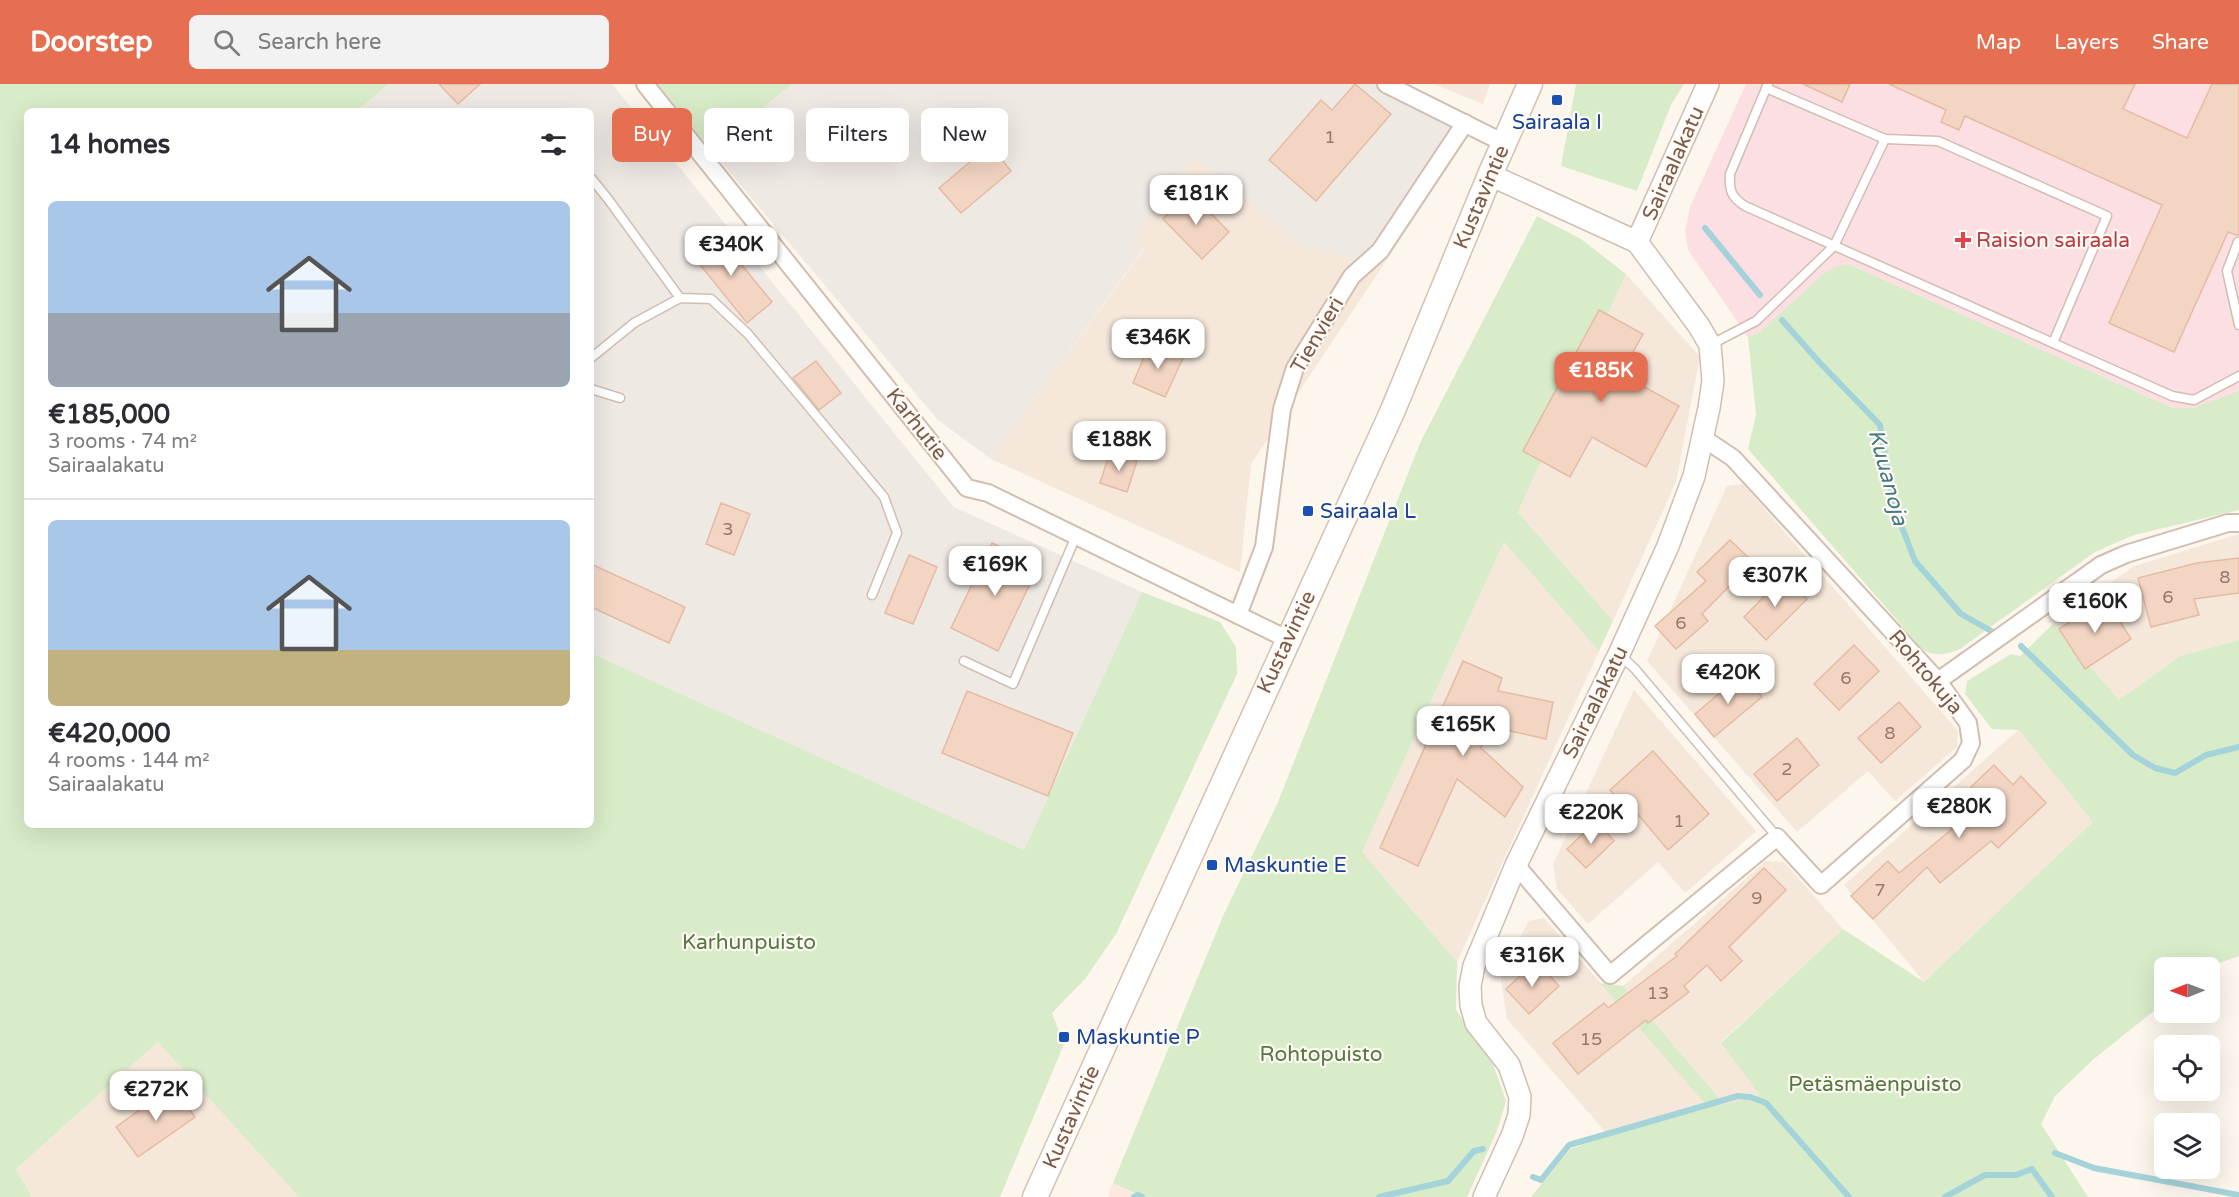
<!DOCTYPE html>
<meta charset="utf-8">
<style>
:root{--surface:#fff;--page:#f2f2f3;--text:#2b2b33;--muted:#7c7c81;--line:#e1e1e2;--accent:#e76f51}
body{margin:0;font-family:"Varela Round",sans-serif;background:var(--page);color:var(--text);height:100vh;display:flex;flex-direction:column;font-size:22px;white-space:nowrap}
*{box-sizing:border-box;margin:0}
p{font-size:20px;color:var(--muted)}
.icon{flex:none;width:33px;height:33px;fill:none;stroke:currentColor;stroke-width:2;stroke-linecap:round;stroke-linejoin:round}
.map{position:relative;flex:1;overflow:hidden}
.side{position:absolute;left:24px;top:24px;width:570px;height:720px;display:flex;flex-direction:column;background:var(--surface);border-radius:9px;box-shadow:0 6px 24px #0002}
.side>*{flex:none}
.guide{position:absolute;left:612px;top:24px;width:570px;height:54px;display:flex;gap:12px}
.needle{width:39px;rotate:269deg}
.buttons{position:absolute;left:2154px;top:873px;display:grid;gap:12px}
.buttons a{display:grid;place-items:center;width:66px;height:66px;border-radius:9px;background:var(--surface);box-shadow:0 6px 24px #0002;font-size:30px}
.price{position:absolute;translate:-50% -51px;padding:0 14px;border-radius:12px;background:#fff;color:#222;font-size:20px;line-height:39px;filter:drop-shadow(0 2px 3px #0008)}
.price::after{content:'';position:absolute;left:50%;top:36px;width:18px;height:14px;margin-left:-9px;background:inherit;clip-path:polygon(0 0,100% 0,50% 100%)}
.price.active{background:var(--accent);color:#fff}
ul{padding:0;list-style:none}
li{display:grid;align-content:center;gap:12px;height:318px;padding:0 24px}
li+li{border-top:2px solid var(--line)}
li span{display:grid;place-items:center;height:186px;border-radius:9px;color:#555}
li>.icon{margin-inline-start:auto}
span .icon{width:108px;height:108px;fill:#fffc;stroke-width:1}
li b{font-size:26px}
h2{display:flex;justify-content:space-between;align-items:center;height:72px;padding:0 24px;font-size:26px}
.pill{padding:0 21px;border-radius:9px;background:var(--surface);box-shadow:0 6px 24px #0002;font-size:21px;line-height:54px}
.pill.active{background:var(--accent);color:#fff}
header{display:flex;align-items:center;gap:36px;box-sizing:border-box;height:84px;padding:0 30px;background:var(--accent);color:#fff}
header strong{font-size:28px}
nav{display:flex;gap:33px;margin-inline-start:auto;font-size:21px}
.search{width:420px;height:54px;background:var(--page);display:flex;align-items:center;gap:15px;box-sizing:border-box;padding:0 21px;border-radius:9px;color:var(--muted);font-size:22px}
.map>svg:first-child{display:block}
.residential{fill:#f5e8da}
.commercial{fill:#fde8e0}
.industrial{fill:#efe9e4}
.medical{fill:#fbdfe3}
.green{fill:#d8ecc9}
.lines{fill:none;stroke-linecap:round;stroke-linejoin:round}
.stream{stroke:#a5d3da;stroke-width:6}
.building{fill:#f3d5c3;stroke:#e6bba3;stroke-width:1.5}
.service-casing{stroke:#d1beb0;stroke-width:11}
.minor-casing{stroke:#d1beb0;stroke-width:20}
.tertiary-casing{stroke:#d1beb0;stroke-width:24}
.secondary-casing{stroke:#d6c0b0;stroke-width:27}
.service{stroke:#fff;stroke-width:8}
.minor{stroke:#fff;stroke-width:16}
.tertiary{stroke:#fff;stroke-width:21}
.secondary{stroke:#fff;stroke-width:24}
.transit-dot{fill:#1a4fb4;stroke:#fffaf3;stroke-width:2}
.health-dot{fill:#e0444e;stroke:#fffaf3;stroke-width:2}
.labels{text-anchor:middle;stroke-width:4.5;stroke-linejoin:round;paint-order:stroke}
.number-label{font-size:18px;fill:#987a6a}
.transit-label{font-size:21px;fill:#164399;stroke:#fffaf3;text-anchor:start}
.street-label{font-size:21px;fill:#7a5c4d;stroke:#fffaf3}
.health-label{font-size:21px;fill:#be3a42;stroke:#fffaf3;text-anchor:start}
.park-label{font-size:21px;fill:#537a41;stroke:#fffaf3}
.water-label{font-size:22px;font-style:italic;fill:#437c86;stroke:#fffaf3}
</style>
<header>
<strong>Doorstep</strong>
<div class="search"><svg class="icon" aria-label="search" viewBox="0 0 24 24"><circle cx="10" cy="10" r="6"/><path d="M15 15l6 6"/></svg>Search here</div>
<nav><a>Map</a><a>Layers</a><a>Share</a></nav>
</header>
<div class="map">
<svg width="2239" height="1113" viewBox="0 0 2239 1113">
<rect width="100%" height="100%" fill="#fdf6ec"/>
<g class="residential">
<polygon points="1434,0 1490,0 1483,20"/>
<polygon points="1194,71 1299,160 1382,183 1251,380 1240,488 991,375 1144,165 1130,158"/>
<polygon points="1626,190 1700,273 1676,398 1613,537 1518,428"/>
<polygon points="1743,400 1958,647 1957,663 1895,717 1868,687 1797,748 1647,577 1727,402"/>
<polygon points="2239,450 2239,556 2180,572 2119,616 2053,540 2134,482"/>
<polygon points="1504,458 1599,567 1457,878 1362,768"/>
<polygon points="1634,606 1756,747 1685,809 1658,778 1588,840 1557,805 1553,780"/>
<polygon points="2019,645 2094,738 1924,898 1844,801"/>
<polygon points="1766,777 1784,778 1843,845 1721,958 1761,1011 1724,1020 1623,902"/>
<polygon points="1544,834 1709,1023 1609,1052 1507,935 1501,895 1528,837"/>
<polygon points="158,958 301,1113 32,1113 16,1085"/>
</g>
<polygon class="commercial" points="1113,1099 1141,1113 1108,1113"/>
<g class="industrial">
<polygon points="389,0 612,0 954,423 1142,508 1024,766 591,569 591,27 356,27"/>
<polygon points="792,0 1377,0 1396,8 1469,51 1382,183 1299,160 1194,72 1131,158 1144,164 991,375 938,336 711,66"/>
</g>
<polygon class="medical" points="1746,0 2239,0 2239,309 2194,324 2173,324 1848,180 1761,247 1748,253 1688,166 1685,146 1690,123"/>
<g class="green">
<polygon points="0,0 389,0 356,27 27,27 27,741 591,741 591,569 1024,766 1142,508 1220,538 1236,563 1237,590 1116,850 1085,895 1052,929 1064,960 1000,1113 299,1113 158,958 16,1085 32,1113 0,1113"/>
<polygon points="658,0 792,0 711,66"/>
<polygon points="1576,0 1684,0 1671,21 1637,107 1561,82"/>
<polygon points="1537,132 1581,155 1626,190 1518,428 1613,537 1599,567 1504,458 1362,768 1457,878 1456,926 1493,980 1506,1017 1497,1047 1467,1113 1143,1113 1113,1099 1223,832 1278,718 1420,359"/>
<path d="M1848,180L2173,324H2194L2239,307V426L2134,451L2095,468L1960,565C1946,571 1935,573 1922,565L1748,365L1756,331L1748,253L1761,247L1821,192L1834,183Z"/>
<polygon points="2053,540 2119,616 2180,572 2239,556 2239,872 2208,883 2164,884 2164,919 2095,974 2055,1012 2041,1040 2088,1113 1531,1113 1570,1065 1609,1052 1708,1023 1600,899 1623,902 1724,1020 1760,1011 1721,959 1843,845 1924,898 2093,738 2019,646 1992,645 1965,610 1967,597 2011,570 2020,572"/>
</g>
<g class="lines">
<g class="stream">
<polyline points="1705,144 1760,211"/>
<polyline points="1782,236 1820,279 1880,341 1893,420 1915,477 1961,530 1993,548"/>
<polyline points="2021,562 2133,671 2155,684 2175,689 2206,671 2239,663"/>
<polyline points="2055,1069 2094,1084 2239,1111"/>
<polyline points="1533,1093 1541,1096 1569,1061 1738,1012 1750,1013 1766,1019 1849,1113"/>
<polyline points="1134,1113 1138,1111 1142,1113"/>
<polyline points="1379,1113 1448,1097 1474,1067 1483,1065"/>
<polyline points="1945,1113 1985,1091 2016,1091 2032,1085 2052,1113"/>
</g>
</g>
<g class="building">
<polygon points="439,0 480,0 458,20"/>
<polygon points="1355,0 1391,30 1316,117 1269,76 1321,16 1332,26"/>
<polygon points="1803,0 1850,0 1842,18"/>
<polygon points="1889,0 2135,0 2123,25 2187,54 2212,0 2239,0 2239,152 2228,148 2174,268 2109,239 2162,121 1965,32 1959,46 1941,38 1946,26"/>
<polygon points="990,61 1011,87 961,129 939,104"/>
<polygon points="1190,108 1229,148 1202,175 1163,135"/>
<polygon points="714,147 772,218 747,239 689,167"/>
<polygon points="1599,226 1643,250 1621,290 1679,322 1646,383 1592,353 1570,393 1523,367"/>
<polygon points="1150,259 1183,274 1165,313 1133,299"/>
<polygon points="816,277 841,309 819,326 793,294"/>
<polygon points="1110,368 1137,377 1127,408 1100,399"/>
<polygon points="721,419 750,430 734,471 706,460"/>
<polygon points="1730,456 1753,478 1702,530 1708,537 1676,565 1655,542 1706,497 1697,488"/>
<polygon points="992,459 1039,481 998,567 951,544"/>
<polygon points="909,471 937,483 913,540 885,529"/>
<polygon points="2239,474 2239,509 2194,515 2199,531 2151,543 2138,494 2197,479"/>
<polygon points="591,480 685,523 669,559 591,523"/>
<polygon points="1784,492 1807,515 1766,556 1744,533"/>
<polygon points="2106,515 2131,555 2085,585 2059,545"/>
<polygon points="1854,561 1879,587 1839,626 1814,600"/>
<polygon points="1463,577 1502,594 1498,607 1553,618 1546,655 1488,642 1481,664 1523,703 1505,733 1457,695 1418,782 1380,764"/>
<polygon points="1742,590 1762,613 1714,653 1695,630"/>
<polygon points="967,607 1073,649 1048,712 942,669"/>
<polygon points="1899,618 1921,643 1881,679 1858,654"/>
<polygon points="1797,654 1819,681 1777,717 1754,690"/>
<polygon points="1653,667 1709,730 1668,766 1635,727 1632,730 1610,706"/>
<polygon points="1994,681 2013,701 2021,692 2046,719 1998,764 1991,757 1940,799 1927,783 1873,835 1851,812 1888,777 1899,789 1968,732 1966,730 1982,715 1971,703"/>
<polygon points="1596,737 1614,757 1586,784 1567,765"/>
<polygon points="1764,784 1786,806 1729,863 1742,877 1721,897 1707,881 1684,902 1689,908 1648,939 1646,936 1578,990 1553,959 1604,919 1608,924 1677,872 1675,870"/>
<polygon points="1536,877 1559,902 1529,930 1506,905"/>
<polygon points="173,1002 195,1033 138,1073 116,1043"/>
</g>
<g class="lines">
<defs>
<g id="service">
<path d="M1768,0L1730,90C1729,106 1731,113 1745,122L2172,312L2194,316L2239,292"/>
<polyline points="1766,4 1885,55 1938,57 2107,132 2053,259"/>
<polyline points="591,94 608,115 680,214"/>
<polyline points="2238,158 2227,187 2239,241"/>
<polyline points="1710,261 1756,237 1834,162 1885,55"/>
<polyline points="591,274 634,239 680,214 711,215 748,250 884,413 897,449 872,511"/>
<polyline points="591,305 620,314"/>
<polyline points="1619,570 1635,585 1777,753"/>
<polyline points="964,577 1013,600 1076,452"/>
</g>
<g id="minor">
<polyline points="645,0 967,404 988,409 1287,555"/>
<polyline points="1386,0 1504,59"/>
<polyline points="1238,531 1264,463 1282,325 1295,284 1352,192 1380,167 1465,39"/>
<polyline points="1938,597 2101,481 2126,470 2228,439 2239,439"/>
<polyline points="1516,781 1610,891 1777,753 1821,801 1963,676 1971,659 1968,639 1938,597 1733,374 1703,354"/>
</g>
<g id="tertiary">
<polyline points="1637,158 1708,0"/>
<polyline points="1484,1113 1512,1052 1519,1031 1520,1013 1509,981 1476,939 1471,921 1470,902 1474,882 1516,781 1619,570 1668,462 1694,392 1709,324 1713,297 1710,261 1699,242 1637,158 1490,91"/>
</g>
<polyline id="secondary" points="1035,1113 1393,326 1490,91 1530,0"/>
</defs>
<use href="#service" class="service-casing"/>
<use href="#minor" class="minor-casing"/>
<use href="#tertiary" class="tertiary-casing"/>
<use href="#secondary" class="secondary-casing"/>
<use href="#service" class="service"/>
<use href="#minor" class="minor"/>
<use href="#tertiary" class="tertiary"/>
<use href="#secondary" class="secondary"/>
</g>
<g class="transit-dot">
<rect x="1551" y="10" width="12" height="12" rx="3"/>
<rect x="1302" y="421" width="12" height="12" rx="3"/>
<rect x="1206" y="775" width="12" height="12" rx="3"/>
<rect x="1058" y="947" width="12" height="12" rx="3"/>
</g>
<path class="health-dot" d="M1960 147h6v6h6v6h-6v6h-6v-6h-6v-6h6z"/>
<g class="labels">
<g class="number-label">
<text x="1330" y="59">1</text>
<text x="728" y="451">3</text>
<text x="2225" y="499">8</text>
<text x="2168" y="519">6</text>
<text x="1681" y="545">6</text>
<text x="1846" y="600">6</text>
<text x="1890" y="655">8</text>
<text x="1787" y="691">2</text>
<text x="1679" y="743">1</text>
<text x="1880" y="812">7</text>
<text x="1757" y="820">9</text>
<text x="1658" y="915">13</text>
<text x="1591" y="961">15</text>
</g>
<g class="transit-label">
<text x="1557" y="45" text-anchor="middle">Sairaala I</text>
<text x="1320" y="434">Sairaala L</text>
<text x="1224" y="788">Maskuntie E</text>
<text x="1076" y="960">Maskuntie P</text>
</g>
<g class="street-label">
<text transform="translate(1673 79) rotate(-66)" y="7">Sairaalakatu</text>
<text transform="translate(1481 113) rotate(-67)" y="7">Kustavintie</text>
<text transform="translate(1317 251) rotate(-60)" y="7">Tienvieri</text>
<text transform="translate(917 340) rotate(52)" y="7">Karhutie</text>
<text transform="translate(1286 558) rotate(-65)" y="7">Kustavintie</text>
<text transform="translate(1926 588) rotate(50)" y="7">Rohtokuja</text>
<text transform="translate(1595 618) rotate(-64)" y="7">Sairaalakatu</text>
<text transform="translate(1071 1033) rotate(-66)" y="7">Kustavintie</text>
</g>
<g class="health-label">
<text x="1976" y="163">Raision sairaala</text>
</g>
<g class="park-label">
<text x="749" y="865">Karhunpuisto</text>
<text x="1321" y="977">Rohtopuisto</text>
<text x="1875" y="1007">Petäsmäenpuisto</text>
</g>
<g class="water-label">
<text transform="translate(1889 393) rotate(75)" y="8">Kuuanoja</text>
</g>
</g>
</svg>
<div class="buttons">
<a><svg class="needle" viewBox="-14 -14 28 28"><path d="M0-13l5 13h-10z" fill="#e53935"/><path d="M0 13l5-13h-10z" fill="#7c7c81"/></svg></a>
<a><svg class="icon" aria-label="locate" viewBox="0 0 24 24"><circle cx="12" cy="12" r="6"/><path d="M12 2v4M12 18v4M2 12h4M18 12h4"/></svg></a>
<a><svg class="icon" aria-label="layers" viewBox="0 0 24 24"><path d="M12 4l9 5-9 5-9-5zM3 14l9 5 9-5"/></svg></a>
</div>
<b class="price" style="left:1196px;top:142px">€181K</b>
<b class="price" style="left:731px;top:193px">€340K</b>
<b class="price" style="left:1158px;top:286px">€346K</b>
<b class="price active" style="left:1601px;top:319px">€185K</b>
<b class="price" style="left:1119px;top:388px">€188K</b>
<b class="price" style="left:995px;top:513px">€169K</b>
<b class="price" style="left:1775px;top:524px">€307K</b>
<b class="price" style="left:2095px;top:550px">€160K</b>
<b class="price" style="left:1728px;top:621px">€420K</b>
<b class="price" style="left:1463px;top:673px">€165K</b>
<b class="price" style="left:1959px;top:755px">€280K</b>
<b class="price" style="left:1591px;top:761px">€220K</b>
<b class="price" style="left:1532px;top:904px">€316K</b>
<b class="price" style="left:156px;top:1038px">€272K</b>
<div class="guide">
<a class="pill active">Buy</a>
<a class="pill">Rent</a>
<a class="pill">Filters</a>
<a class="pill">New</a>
</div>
<section class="side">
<h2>14 homes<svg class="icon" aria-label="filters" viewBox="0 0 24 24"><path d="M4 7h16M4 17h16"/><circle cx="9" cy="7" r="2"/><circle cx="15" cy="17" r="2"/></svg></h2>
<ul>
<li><span style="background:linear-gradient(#a9c7e8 60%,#9aa5b1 0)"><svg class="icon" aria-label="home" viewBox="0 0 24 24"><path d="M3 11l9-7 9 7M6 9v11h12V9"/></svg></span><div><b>€185,000</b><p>3 rooms · 74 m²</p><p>Sairaalakatu</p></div></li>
<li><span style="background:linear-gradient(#a9c7e8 70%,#c2b280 0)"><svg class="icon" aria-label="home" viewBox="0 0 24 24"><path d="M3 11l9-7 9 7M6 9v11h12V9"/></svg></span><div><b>€420,000</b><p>4 rooms · 144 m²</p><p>Sairaalakatu</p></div></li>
</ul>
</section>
</div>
